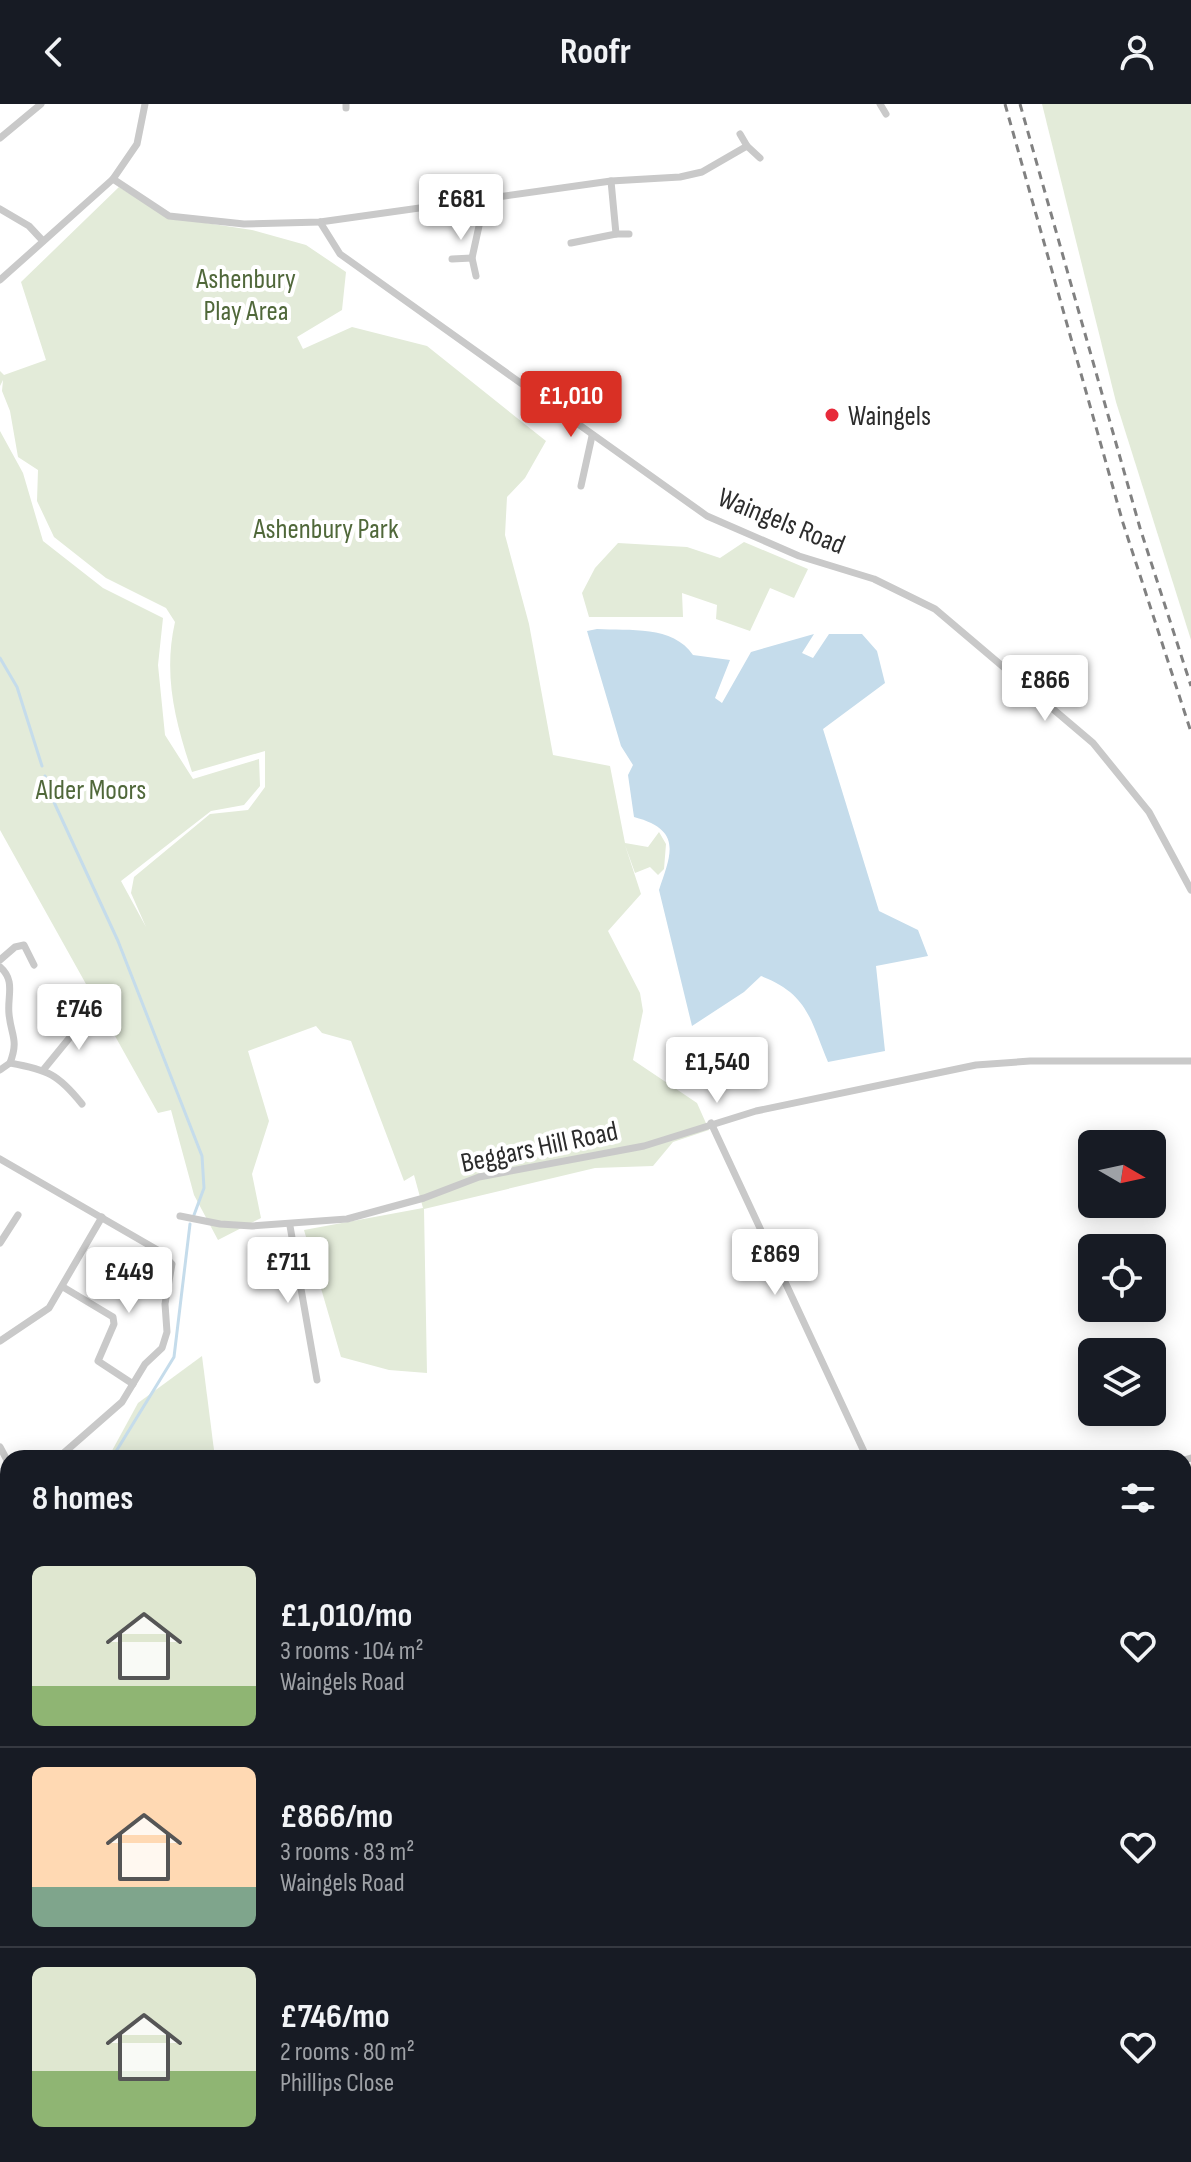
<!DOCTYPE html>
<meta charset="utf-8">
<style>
:root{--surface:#171b24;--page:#242831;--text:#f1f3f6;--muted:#9ea1a6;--line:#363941;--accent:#d93025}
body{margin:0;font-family:"Sofia Sans Condensed",sans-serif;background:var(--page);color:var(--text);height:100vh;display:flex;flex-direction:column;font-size:30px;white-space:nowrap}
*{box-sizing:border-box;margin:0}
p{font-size:26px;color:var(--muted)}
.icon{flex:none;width:44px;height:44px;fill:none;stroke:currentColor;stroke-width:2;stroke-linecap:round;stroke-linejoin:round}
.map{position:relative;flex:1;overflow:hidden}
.panel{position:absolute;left:0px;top:1346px;width:1192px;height:712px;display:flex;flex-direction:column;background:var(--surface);border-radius:24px 24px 0 0;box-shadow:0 4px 20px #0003}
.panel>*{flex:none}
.needle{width:52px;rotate:99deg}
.tools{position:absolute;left:1078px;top:1026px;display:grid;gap:16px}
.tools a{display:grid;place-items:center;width:88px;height:88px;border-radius:12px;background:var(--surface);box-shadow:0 4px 20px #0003;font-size:40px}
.price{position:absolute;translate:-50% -68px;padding:0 18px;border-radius:8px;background:#fff;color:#222;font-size:26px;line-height:52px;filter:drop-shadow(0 2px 4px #0008)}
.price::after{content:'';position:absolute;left:50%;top:48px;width:24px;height:18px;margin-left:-12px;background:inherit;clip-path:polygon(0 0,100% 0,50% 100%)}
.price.active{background:var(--accent);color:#fff}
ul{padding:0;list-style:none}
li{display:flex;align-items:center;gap:24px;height:200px;padding:0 32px}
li+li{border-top:2px solid var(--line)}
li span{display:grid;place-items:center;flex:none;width:224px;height:160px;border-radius:12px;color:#555}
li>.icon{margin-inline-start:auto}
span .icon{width:96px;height:96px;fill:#fffc;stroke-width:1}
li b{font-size:34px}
h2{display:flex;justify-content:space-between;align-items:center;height:96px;padding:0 32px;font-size:34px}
header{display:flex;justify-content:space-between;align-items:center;height:104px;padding:0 32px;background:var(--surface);font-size:36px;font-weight:700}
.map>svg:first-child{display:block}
.green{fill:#e3ebd9}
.water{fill:#c5dceb}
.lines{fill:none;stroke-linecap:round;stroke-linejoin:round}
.stream{stroke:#c5dceb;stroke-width:3}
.river{stroke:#c5dceb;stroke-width:16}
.minor{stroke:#c9c9c9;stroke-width:7}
.rail{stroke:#818181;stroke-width:3;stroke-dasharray:8 6;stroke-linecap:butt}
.poi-dot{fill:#e72a3a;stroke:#fff;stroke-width:3}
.labels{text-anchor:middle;stroke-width:8;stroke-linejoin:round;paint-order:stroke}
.park-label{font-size:28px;fill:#50683a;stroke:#fff}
.poi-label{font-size:28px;fill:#2c2c2c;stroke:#fff;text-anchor:start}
.street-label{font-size:28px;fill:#2c2c2c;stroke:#fff}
</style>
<header><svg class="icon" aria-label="back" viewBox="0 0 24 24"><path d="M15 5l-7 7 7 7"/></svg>Roofr<svg class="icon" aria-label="person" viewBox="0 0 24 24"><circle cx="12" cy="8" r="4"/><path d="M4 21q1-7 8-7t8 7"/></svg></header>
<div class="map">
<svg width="1191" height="2058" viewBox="0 0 1191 2058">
<rect width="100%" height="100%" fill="#fff"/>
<g class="green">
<polygon points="1042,0 1191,0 1191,536 1116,298"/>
<path d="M119,83L167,113L252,126L306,141L346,168L342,206L297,233L303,245L352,223L427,242L546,337L525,374L507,393L505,431L529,520L553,651L610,662L625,739L648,743L659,728L666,740L664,765L658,771L650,763L635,769L625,741L641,790L608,827L640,889L643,907L633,956L697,999L709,1026L673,1038L653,1062L595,1064L424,1105L427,1269L389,1266L341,1253L304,1126L423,1104L414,1071L404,1077L401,1069L351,937L322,929L316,922L248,947L269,1017L252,1070L261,1114L218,1136L194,1091L171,1006L158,1009L0,726V327L23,369L43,437L103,484L163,514L158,561L165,631L193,675L259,655L260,682L244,701L211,707L121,777L146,823L131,789L134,773L210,710L248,706L265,683V647L192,668C175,617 163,571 175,518L166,504L106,474L54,433L37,397L38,366L18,353L10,307L2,287L3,276L0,282V267L4,271L46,256L21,178Z"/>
<polygon points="744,438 808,465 794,494 770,484 750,527 716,515 717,501 682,489 683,513 589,513 582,489 595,464 618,439 687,443 720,454"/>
<polygon points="202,1252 215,1354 108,1354 138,1299"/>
<polygon points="1191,1360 1191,1859 1184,1853 1184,1362"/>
</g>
<g class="water">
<path d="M597,525C629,527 673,521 693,551L730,556L715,594L722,599L751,548L814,530L802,549L813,554L829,530H862L877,547L885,579L823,625L879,807L918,826L928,852L876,862L885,947L828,958C810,915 808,890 761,872L744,888L692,922L659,786C671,750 683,726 634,713L628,671L633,661L621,642L587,527Z"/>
<polygon points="1184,1495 1191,1501 1191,1796 1184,1792"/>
<polygon points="153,2050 377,2050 385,2058 153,2058"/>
<polygon points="405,2050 615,2050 612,2058 385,2058"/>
<polygon points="715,2050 913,2050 913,2058 722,2058"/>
</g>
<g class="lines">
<g class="stream">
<polyline points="0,554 17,583 42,662"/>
<polyline points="45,672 53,696 118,837 202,1052 204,1084 194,1111"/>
<polyline points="112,1354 174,1253 190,1120"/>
<polyline points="1184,1863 1191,1858"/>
</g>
<g class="river">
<polyline points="0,1486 8,1484"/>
<polyline points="1184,1838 1191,1845"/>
</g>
<g class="minor">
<polyline points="346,0 346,4"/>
<polyline points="880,0 886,10"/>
<polyline points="740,30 747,42"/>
<polyline points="0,34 41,0"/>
<polyline points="113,75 169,112 244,120 320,118 611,77 680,73 702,68 747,42 760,54"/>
<polyline points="474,98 479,122 472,154 476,172"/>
<polyline points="0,105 29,122 43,137"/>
<polyline points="320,118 340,150 707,412 799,452 874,475 935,505 1093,639 1149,708 1191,786"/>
<polyline points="616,130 629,130"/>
<polyline points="571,139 616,130 611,77"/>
<polyline points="452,155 472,154"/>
<polyline points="0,176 113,75 137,40 145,0"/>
<polyline points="581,382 592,332"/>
<polyline points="0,856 15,843 24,841 34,861"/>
<path d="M0,863C16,877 7,892 9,910C11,932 19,935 10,959L0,966"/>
<path d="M10,959C48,966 58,970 82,1000"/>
<polyline points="44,965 71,932 66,919"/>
<polyline points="711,1019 867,1354"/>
<polyline points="0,1055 161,1148 172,1160 165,1200 167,1228 162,1244 145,1260 122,1298 58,1354"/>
<polyline points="180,1112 220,1120 252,1122 347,1115 424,1094 479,1073 644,1042 756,1007 976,961 1030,957 1191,957"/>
<polyline points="290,1122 317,1276"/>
<polyline points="0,1139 18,1111"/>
<polyline points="63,1183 113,1213 114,1220 98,1257 133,1280"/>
<polyline points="0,1237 49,1204 102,1113"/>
<polyline points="0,1343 8,1358"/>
<polyline points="1184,1356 1191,1354"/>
<polyline points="0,1380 8,1378"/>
<polyline points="657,2058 661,2050"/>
</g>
<g class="rail">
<polyline points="1005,0 1123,419 1191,628"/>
<polyline points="1020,0 1140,424 1191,582"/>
</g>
</g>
<circle class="poi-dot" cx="832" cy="311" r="8"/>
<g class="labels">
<g class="park-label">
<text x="246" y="184">Ashenbury<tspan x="246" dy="32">Play Area</tspan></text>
<text x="326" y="434">Ashenbury Park</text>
<text x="91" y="695">Alder Moors</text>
</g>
<g class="poi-label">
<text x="848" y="321">Waingels</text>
</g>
<g class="street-label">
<text transform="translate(782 416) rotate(22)" y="10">Waingels Road</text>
<text transform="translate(539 1042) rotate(-12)" y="10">Beggars Hill Road</text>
</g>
</g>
</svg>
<div class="tools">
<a><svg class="needle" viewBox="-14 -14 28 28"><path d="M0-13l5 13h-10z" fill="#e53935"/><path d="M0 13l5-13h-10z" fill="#9ea1a6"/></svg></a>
<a><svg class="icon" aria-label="locate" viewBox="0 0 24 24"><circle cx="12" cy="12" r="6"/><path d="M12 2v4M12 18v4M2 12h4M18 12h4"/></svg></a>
<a><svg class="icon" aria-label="layers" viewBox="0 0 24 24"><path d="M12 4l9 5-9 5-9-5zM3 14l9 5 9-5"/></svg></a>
</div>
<b class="price" style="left:461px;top:138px">£681</b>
<b class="price active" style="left:571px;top:335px">£1,010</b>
<b class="price" style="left:1045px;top:619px">£866</b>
<b class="price" style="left:79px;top:948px">£746</b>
<b class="price" style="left:717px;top:1001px">£1,540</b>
<b class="price" style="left:775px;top:1193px">£869</b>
<b class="price" style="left:288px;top:1201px">£711</b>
<b class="price" style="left:129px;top:1211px">£449</b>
<section class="panel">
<h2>8 homes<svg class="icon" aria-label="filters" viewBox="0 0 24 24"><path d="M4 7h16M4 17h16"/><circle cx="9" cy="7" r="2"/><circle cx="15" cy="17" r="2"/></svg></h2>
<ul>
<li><span style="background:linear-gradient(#dfe7d0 75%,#8fb573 0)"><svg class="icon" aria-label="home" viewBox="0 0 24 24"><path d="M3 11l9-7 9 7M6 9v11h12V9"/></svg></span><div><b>£1,010/mo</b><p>3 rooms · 104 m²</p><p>Waingels Road</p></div><svg class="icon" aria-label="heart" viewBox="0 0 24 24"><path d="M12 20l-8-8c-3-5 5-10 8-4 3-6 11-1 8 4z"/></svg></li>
<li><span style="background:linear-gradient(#ffd9b3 75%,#7fa58c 0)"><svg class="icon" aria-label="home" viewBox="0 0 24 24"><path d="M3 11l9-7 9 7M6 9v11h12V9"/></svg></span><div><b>£866/mo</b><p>3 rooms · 83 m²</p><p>Waingels Road</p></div><svg class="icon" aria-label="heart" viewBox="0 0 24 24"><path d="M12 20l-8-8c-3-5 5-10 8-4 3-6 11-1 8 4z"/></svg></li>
<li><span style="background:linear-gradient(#dfe7d0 65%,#8fb573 0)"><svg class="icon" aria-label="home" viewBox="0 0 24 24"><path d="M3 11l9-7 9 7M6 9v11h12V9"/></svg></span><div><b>£746/mo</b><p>2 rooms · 80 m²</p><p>Phillips Close</p></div><svg class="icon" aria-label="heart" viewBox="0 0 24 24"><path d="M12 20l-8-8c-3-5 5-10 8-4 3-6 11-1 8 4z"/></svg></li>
</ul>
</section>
</div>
